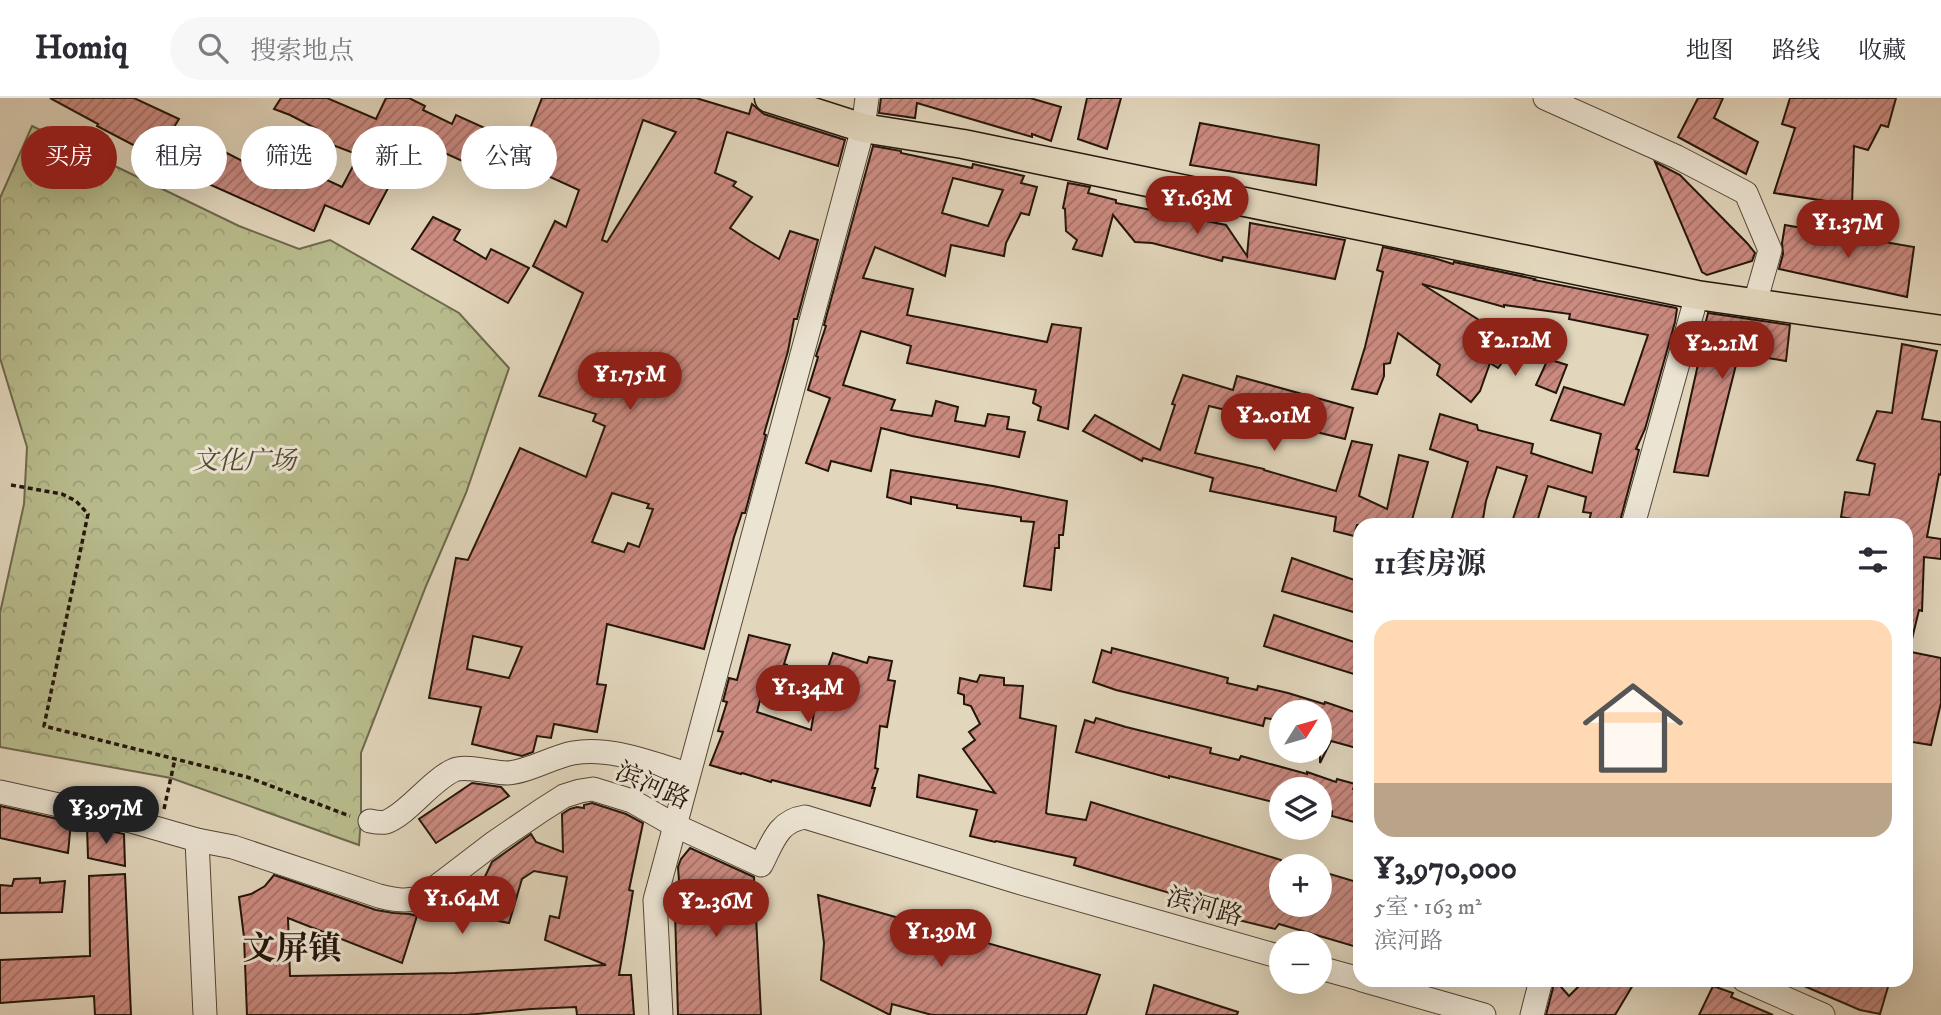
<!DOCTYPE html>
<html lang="zh">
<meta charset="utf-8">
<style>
:root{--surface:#fff;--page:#f7f7f7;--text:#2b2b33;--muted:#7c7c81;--line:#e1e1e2;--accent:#8f2418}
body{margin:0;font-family:"IM FELL DW Pica","Noto Serif SC",serif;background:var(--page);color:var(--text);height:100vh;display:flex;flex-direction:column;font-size:26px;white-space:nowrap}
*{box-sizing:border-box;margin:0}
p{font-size:23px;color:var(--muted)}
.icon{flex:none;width:38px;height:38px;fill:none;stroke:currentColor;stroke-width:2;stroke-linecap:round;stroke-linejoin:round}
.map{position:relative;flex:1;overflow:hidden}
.side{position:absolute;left:1353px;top:420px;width:560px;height:469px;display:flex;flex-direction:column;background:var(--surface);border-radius:21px;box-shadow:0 7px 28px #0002}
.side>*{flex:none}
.guide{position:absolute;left:21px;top:28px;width:665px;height:63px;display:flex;gap:14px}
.needle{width:46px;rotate:53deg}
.buttons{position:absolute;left:1269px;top:602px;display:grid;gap:14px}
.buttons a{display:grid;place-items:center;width:63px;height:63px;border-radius:50%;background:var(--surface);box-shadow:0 7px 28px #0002;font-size:35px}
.price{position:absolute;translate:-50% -60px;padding:0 16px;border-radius:24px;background:var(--accent);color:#fff;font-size:23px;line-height:46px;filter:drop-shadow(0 2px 4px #0008)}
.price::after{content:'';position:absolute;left:50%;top:42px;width:21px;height:16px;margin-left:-10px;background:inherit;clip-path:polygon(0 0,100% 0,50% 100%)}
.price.current{background:#222;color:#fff}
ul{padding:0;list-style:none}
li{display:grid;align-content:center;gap:14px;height:371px;padding:0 21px}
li+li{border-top:2px solid var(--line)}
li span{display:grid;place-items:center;height:217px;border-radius:21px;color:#555}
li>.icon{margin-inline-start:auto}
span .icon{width:126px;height:126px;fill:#fffc;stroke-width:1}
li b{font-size:30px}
h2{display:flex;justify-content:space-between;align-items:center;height:84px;padding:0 21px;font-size:30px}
.chip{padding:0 24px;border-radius:32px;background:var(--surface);box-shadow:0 7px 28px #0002;font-size:24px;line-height:63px}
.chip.current{background:var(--accent);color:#fff}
header{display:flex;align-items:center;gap:42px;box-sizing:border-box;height:98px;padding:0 35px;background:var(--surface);border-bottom:2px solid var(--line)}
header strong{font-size:33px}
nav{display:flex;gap:38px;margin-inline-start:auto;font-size:24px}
.search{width:490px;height:63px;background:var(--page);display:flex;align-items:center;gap:18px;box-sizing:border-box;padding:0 24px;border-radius:38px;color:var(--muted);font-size:26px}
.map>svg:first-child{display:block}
.park{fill:url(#park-crowns);stroke:#6e694c;stroke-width:2}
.building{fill:url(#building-hatch);stroke:#25160b;stroke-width:2;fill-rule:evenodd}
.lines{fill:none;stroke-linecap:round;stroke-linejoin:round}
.minor-casing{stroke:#544637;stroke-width:25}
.major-casing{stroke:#25160b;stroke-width:31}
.path{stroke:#25160b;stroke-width:3.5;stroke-dasharray:5 3.5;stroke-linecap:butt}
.minor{stroke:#ece4d3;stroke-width:23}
.major{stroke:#e2d6bc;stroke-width:28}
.labels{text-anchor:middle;stroke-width:6;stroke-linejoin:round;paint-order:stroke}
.park-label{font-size:26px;font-style:italic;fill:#514832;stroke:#ece4d3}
.street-label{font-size:26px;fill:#25160b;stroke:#ece4d3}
.district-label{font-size:33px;font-weight:bold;fill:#25160b;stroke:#ece4d3}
</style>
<header>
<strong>Homiq</strong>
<div class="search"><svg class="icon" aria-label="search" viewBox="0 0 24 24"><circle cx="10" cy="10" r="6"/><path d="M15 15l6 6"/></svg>搜索地点</div>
<nav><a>地图</a><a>路线</a><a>收藏</a></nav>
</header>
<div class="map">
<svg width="1941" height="917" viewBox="0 0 1941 917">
<defs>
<pattern id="park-crowns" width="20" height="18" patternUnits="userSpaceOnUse" patternTransform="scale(1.75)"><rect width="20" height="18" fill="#b8bc8d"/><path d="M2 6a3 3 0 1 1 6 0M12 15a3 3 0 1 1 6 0" fill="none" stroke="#9ea178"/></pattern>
<pattern id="building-hatch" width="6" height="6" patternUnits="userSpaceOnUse" patternTransform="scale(1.75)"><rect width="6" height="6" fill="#cc8b81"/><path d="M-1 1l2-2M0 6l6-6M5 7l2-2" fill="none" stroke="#a57168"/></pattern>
</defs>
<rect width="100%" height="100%" fill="#e2d6bc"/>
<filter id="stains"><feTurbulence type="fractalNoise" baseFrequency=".00286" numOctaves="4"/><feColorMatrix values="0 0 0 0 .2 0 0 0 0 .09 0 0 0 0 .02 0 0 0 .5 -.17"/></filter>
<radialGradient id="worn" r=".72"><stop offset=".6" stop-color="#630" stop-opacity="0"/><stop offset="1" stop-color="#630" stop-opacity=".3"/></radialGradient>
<polygon class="park" points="32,28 239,128 299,151 330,142 459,215 509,270 466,395 426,488 361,655 361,721 359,747 171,680 0,649 0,515 24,406 27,349 0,260 0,100"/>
<g class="building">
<polygon points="50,0 134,0 179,21 156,59 97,28 98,26"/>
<polygon points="281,0 327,0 376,21 386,0 409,0 425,8 423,12 452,26 456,17 487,31 471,67 414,41 369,126 325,107 314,133 175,71 193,54 209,48 219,51 248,66 256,49 275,57 269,69 299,83 303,77 312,82 316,77 342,89 359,57 314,40 317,31 290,17 274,11"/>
<path d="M542,0H696L749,16L752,6L764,16L845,42L838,68L727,34L715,75L736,84L733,88L752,99L730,130L751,144L779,161L790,133L818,142L797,221H794L788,253L764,336L766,337L745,415H742L734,439L704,551L607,526L597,586L606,587L597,634L554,626L551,640L537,638L533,654L522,658L472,646L481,609L429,600L456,460L468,462L520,350L586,379L605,328L593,323L596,316L539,298L583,195L533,168L555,123L566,129L579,92L517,64ZM643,22L676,34L607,144L602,142ZM612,395L649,406L647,410L653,411L639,449L628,445L624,454L592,444ZM473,538L522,549L509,580L467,571Z"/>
<polygon points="881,0 1030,0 1061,9 1051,43 1032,36 1032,39 917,5 915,20 879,15"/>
<polygon points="1087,0 1121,0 1107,51 1078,41"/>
<polygon points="1698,0 1723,0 1714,20 1758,44 1746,76 1678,39"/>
<polygon points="1790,0 1896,0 1888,29 1881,27 1868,52 1854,48 1852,107 1774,95 1795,30 1782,26"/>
<polygon points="1200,25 1319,47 1316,87 1190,67"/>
<path d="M873,48L901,53V55L972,70L973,66L1024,78L1021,85L1037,89L1029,117L1021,115L1006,145L1004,158L951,147L945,178L875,149L863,180L913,191L907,217L1047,244L1052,226L1081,230L1068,331L1038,322L1041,309L1033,305L1036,292L907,265L911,248L861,233L843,287L895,302L891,312L932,318L936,303L958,309L955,323L985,328L988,316L1009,319L1007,331L1025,334L1019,359L912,338L881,330L871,373L831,363L828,373L806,365L830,300L808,292L818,259L816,258L826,228L824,227ZM953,80L1003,92L988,128L942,115Z"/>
<polygon points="1655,64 1680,77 1747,145 1755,155 1752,163 1707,177 1702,174"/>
<polygon points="1068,85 1090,89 1088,95 1116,102 1116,105 1226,127 1247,158 1250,125 1345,142 1335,181 1223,159 1222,163 1152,145 1135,144 1113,117 1102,158 1073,151 1077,142 1066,133 1065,111 1063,110"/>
<polygon points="433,119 460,132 454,142 486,161 491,151 529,170 508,205 412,151"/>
<polygon points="1785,127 1914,149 1907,199 1779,171 1783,156 1782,145"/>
<polygon points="1383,149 1434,160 1453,166 1454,164 1535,181 1534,182 1676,210 1677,211 1675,224 1645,331 1636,351 1639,352 1619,427 1588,427 1591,415 1583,414 1586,399 1548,388 1536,427 1511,427 1527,378 1497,369 1486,403 1482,427 1450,427 1468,364 1430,351 1440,316 1477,327 1478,332 1533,346 1531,355 1592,375 1601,336 1551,322 1564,289 1624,307 1648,237 1569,221 1570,216 1504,207 1504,209 1422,186 1517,246 1498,270 1490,265 1480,293 1471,304 1437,277 1440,267 1398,235 1390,265 1384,266 1384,278 1377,296 1352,291 1365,249 1383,174 1377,172"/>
<polygon points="1708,215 1790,227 1786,263 1755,258 1755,259 1739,255 1708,378 1674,374 1703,244 1701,244"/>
<polygon points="1902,246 1937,253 1922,321 1941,324 1941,377 1939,376 1927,439 1941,441 1941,461 1924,459 1922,513 1919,512 1912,541 1906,541 1906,427 1887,427 1841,419 1845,394 1869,397 1875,366 1857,362 1877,313 1892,315"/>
<polygon points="1548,261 1567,267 1556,295 1536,287"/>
<polygon points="1183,277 1233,292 1237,278 1353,310 1345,341 1209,308 1195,355 1264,371 1264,372 1336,393 1352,343 1372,347 1359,398 1387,411 1399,357 1428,364 1412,422 1424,427 1357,427 1354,438 1334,433 1336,419 1210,393 1213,380 1143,360 1142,363 1083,333 1095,317 1160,352 1175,307 1172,306"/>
<polygon points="891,372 993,388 1067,403 1063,437 1059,437 1059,450 1055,450 1051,492 1024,488 1034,424 1021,423 1021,419 957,410 957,407 911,399 911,406 887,399"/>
<polygon points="1292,460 1360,484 1360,516 1282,493"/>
<polygon points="1274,517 1360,546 1360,578 1264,548"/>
<polygon points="749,537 790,547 784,566 787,567 784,583 779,582 777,589 764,587 757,614 811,632 821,574 826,575 833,555 867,565 869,559 892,563 888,582 895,583 887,629 880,628 875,670 878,671 872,690 875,690 870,708 772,682 771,684 742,675 741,676 710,667 723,634 718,633 727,604 723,603 729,580 737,582"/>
<polygon points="1112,550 1228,580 1227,585 1257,592 1258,588 1288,595 1324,606 1325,604 1360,616 1360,651 1331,643 1320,665 1320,614 1281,614 1281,623 1265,620 1263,628 1116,592 1093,584 1102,552 1111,555"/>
<polygon points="1906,553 1941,560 1941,605 1931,647 1906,643"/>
<polygon points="980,577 1004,580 1004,587 1023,588 1020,620 1056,628 1046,715 1048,716 1086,722 1091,704 1281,762 1281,807 1320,807 1320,773 1360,785 1360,850 1279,826 1275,831 1202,813 1194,802 1074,767 1076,760 996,743 995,744 970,738 977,712 917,699 919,677 995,695 963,651 975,642 969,634 980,626 971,608 964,606 964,597 958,595 960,580 977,584"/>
<polygon points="1096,620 1126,629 1211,650 1210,655 1239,662 1241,658 1307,676 1307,674 1336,684 1337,681 1355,686 1353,691 1360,693 1360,706 1354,724 1332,718 1332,713 1320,710 1320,691 1281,691 1281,706 1169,678 1169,680 1076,654 1085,622 1094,625"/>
<polygon points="472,685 501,689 509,698 436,745 419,721"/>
<polygon points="592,705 626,716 643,725 629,792 633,793 619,877 631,877 634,917 577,917 576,909 531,911 466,917 247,917 244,839 239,799 251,796 265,788 274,777 376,812 394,815 410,816 417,818 402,865 288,820 290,878 455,875 606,867 545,842 550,818 559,820 567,779 534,773 522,781 509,825 473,818 477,795 492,764 531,736 536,744 563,754 562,716 570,711 577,709 584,710 584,707"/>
<polygon points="0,708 71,724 68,755 0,740"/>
<polygon points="87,728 124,736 125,768 88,760"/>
<polygon points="690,750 754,779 761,917 678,917 675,814 676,794 679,783 678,769 681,761"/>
<polygon points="125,776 131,917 95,917 94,898 0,905 0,862 90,858 89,778"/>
<polygon points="40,780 40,785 65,783 62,814 0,815 0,787 12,788 14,781"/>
<polygon points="818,797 1100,877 1086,917 932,917 892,906 890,917 821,882 824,845"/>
<polygon points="1555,882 1569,898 1585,882 1636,882 1615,917 1546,917"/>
<polygon points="1790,882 1890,882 1880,916 1860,912"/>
<polygon points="1154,887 1238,914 1237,917 1146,917"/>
<polygon points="1713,888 1733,895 1731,899 1773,917 1699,917"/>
</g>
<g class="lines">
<defs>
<g id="minor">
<polyline points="1545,0 1677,59 1746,95 1770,152 1755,205"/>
<polyline points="1633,427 1697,197"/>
<path d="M0,694L131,723L197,742L233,749L379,798C395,802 407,804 423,799L495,744L542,712L564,698L580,693L593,691L632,703L674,727L761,767C773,744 778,723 805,719L1018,784L1281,859"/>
<path d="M370,723C375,724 381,725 386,724C408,716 430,683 454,672C466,667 493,675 507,675C528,674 552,659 573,655C611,648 652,666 688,676"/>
<polyline points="197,742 205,917"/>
<polyline points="1320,870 1360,881"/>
<polyline points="1362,882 1484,917"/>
<polyline points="1744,882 1823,917"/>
<polyline points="661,917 655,802 863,30 867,0"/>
<polyline points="1532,917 1541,882"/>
</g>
<polyline id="major" points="769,0 863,30 963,46 1697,197 1941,232"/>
</defs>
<use href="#minor" class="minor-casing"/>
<use href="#major" class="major-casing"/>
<g class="path">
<polyline points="11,387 62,396 76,403 88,416 44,628 247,679 350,718"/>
<polyline points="164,711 175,661"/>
</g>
<use href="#minor" class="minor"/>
<use href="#major" class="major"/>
</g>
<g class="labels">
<g class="park-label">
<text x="244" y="371">文化广场</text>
</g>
<g class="street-label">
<text transform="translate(653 687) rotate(24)" y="9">滨河路</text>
<text transform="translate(1205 808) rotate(16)" y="9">滨河路</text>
</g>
<g class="district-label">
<text x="292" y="861">文屏镇</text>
</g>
</g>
<rect width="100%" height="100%" filter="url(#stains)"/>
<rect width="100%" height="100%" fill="url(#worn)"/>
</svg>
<div class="buttons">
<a><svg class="needle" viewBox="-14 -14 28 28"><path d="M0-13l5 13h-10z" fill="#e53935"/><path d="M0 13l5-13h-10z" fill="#7c7c81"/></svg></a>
<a><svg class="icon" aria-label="layers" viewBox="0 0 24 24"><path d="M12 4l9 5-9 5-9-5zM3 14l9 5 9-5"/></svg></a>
<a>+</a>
<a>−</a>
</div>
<b class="price" style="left:1197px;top:138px">¥1.63M</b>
<b class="price" style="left:1848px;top:162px">¥1.37M</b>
<b class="price" style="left:1515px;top:280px">¥2.12M</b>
<b class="price" style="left:1722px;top:283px">¥2.21M</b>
<b class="price" style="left:630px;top:314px">¥1.75M</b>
<b class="price" style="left:1274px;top:355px">¥2.01M</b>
<b class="price" style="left:808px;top:627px">¥1.34M</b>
<b class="price current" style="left:106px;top:748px">¥3.97M</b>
<b class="price" style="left:462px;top:838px">¥1.64M</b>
<b class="price" style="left:716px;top:841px">¥2.36M</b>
<b class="price" style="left:941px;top:871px">¥1.39M</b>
<div class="guide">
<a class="chip current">买房</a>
<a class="chip">租房</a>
<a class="chip">筛选</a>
<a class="chip">新上</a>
<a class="chip">公寓</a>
</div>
<section class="side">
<h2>11套房源<svg class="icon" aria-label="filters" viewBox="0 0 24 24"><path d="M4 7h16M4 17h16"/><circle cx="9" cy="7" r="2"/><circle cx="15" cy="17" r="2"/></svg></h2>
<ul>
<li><span style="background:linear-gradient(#ffd9b3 75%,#b9a48a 0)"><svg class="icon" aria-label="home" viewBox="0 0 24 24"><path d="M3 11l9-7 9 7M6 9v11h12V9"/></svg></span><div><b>¥3,970,000</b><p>5室 · 163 m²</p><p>滨河路</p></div></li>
</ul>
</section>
</div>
